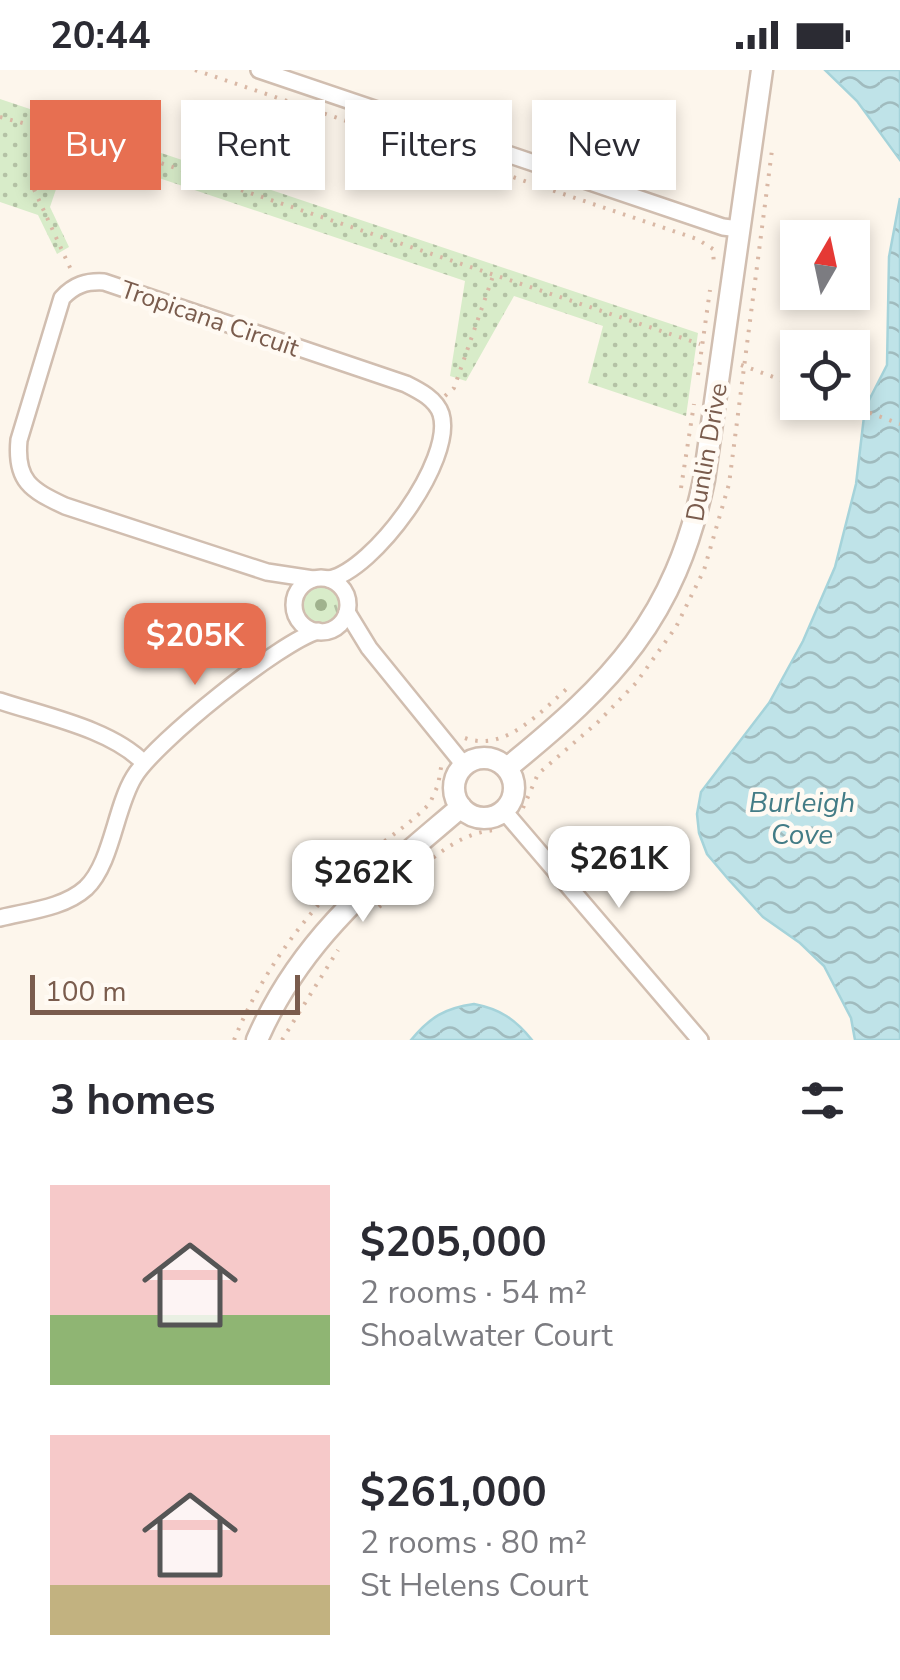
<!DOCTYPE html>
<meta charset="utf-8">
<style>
:root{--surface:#fff;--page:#f7f7f7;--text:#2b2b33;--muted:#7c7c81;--accent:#e76f51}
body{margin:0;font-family:"Nunito Sans",sans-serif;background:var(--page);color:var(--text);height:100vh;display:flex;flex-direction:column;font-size:38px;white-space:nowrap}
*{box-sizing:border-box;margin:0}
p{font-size:32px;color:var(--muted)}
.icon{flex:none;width:55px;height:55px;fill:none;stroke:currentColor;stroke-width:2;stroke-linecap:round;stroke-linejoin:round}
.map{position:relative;height:970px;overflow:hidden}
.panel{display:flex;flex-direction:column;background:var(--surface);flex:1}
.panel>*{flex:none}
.guide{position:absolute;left:30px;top:30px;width:840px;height:90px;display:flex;gap:20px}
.needle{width:65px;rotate:9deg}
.tools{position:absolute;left:780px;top:150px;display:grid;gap:20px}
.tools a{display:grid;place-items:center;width:90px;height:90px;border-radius:0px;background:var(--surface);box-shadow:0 5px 15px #0003;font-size:50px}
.scale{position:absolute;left:30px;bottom:25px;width:270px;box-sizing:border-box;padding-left:10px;border:5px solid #7a5c4d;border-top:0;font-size:28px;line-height:35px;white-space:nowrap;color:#7a5c4d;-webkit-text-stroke:8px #fffaf3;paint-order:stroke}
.price{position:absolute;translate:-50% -85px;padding:0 22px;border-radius:20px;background:#fff;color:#222;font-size:32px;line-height:65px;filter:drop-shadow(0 2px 5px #0008)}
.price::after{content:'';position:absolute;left:50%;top:60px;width:30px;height:22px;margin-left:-15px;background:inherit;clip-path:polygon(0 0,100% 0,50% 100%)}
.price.current{background:var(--accent);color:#fff}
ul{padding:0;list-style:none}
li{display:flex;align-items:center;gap:30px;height:250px;padding:0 50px}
li span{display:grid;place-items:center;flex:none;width:280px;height:200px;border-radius:0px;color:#555}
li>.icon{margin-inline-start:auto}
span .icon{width:120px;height:120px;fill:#fffc;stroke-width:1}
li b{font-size:42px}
h2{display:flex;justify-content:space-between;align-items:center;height:120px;padding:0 50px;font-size:42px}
.tag{padding:0 35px;border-radius:0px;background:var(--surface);box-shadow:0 5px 15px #0003;font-size:35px;line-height:90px}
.tag.current{background:var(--accent);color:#fff}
.status{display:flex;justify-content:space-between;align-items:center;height:70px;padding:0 50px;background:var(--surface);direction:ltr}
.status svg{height:28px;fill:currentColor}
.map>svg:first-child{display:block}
.grass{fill:url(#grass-tufts)}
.park{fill:url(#park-dots)}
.water{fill:url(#water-waves);stroke:#a5d3da;stroke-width:2.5}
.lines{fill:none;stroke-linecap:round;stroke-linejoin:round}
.minor-casing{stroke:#d1beb0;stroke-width:20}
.tertiary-casing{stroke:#d1beb0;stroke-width:25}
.path{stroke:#d9b8a5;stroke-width:4;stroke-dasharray:2.5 8;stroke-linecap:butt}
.minor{stroke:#fff;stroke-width:15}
.tertiary{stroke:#fff;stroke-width:20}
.tree{fill:#a0b28e}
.labels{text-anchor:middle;stroke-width:9;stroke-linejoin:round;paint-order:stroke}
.street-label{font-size:25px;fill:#7a5c4d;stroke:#fffaf3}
.water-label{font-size:28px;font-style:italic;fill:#437c86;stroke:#fffaf3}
</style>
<div class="status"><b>20:44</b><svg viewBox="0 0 49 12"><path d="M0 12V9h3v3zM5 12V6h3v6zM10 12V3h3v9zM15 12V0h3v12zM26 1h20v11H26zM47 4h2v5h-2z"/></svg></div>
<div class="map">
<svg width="900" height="970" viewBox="0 0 900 970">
<defs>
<pattern id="grass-tufts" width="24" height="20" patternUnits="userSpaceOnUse" patternTransform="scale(2.5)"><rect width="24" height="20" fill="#d8ecc9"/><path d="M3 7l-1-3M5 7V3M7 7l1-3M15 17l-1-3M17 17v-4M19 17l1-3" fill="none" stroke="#b4c2a5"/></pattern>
<pattern id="park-dots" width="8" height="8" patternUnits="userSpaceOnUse" patternTransform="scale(2.5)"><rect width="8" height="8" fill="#d8ecc9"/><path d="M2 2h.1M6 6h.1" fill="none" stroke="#b4c2a5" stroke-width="1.8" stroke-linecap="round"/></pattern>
<pattern id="water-waves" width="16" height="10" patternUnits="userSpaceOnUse" patternTransform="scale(2.5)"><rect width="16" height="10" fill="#bfe3e8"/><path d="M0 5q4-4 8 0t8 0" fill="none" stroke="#a0bbbe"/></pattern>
</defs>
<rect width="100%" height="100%" fill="#fdf6ec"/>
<circle class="grass" cx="321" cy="535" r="21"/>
<polygon class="park" points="0,29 698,263 686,346 588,313 603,256 514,226 466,311 450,306 465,211 70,78 50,137 69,177 57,184 38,145 0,132"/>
<g class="water">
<polygon points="825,0 900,0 900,90 857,31"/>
<polygon points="900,128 900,970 855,970 851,948 824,896 800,873 763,847 729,810 707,784 699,763 697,744 701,722 769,633 803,571 835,497 856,414 865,338 887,295 889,187"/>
<path d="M474,934C500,939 515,949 532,970H411C430,947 445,938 474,934Z"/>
</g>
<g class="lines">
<defs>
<g id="minor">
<polyline points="259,0 723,157 739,159"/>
<circle cx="321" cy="535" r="27"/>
<path d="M313,509L267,502L65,436C31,420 15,411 19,370L62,228C74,215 86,211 104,212L406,314C420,321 436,329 441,344C455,390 373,501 329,509"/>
<polyline points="347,542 369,578 464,695"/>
<path d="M0,631C45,646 111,659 144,693"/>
<polyline points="504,741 700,970"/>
<path d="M0,848C28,841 64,838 86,818C112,793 115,738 134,707C154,673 281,571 318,561"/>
</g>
<g id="tertiary">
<circle cx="484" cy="718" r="30"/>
<path d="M507,698C613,612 675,549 704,410L762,0"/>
<path d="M257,970C302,866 378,808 461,737"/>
</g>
</defs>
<use href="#minor" class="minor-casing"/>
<use href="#tertiary" class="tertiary-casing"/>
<g class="path">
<polyline points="195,0 697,169 713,179 714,196"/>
<polyline points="0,47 113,77 700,274"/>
<polyline points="48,59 32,115 72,202"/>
<polyline points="741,295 798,316"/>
<polyline points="698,305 710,220"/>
<polyline points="445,326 454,318 493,206"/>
<polyline points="840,332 900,354"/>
<polyline points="681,418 694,334"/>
<path d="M465,668C506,683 542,640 571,615"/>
<polyline points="523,738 538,704 598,652 636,613 676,557 704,500 729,414 772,80"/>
<path d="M379,837C412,808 450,761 498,760"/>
<path d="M234,970C263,899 308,840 364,788C385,769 411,754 430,733L438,715L442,692"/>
<polyline points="282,970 338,880"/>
</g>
<use href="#minor" class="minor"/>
<use href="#tertiary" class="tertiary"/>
</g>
<circle class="tree" cx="321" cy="535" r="6"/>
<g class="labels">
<g class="street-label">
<text transform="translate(210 248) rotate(19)" y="9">Tropicana Circuit</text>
<text transform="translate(706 382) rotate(-80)" y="9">Dunlin Drive</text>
</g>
<g class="water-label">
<text x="802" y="742">Burleigh<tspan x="802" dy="32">Cove</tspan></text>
</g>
</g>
</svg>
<div class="tools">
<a><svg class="needle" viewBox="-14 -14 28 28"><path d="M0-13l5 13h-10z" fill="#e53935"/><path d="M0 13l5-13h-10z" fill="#7c7c81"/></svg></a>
<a><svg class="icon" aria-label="locate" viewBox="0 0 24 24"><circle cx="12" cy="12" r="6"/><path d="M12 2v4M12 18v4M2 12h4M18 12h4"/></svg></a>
</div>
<div class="scale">100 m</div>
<b class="price current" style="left:195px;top:618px">$205K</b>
<b class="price" style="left:619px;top:841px">$261K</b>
<b class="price" style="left:363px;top:855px">$262K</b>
<div class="guide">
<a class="tag current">Buy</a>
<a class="tag">Rent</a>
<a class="tag">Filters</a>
<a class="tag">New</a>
</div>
</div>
<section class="panel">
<h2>3 homes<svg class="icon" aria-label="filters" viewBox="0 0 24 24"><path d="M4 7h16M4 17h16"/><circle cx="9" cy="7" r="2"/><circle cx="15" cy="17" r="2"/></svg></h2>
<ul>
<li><span style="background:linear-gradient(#f6c9c9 65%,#8fb573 0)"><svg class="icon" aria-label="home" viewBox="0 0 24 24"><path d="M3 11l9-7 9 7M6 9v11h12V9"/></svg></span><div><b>$205,000</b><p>2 rooms · 54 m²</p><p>Shoalwater Court</p></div></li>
<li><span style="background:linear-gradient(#f6c9c9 75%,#c2b280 0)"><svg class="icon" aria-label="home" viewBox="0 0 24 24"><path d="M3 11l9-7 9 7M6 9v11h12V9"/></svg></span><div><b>$261,000</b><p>2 rooms · 80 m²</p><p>St Helens Court</p></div></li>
</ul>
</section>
